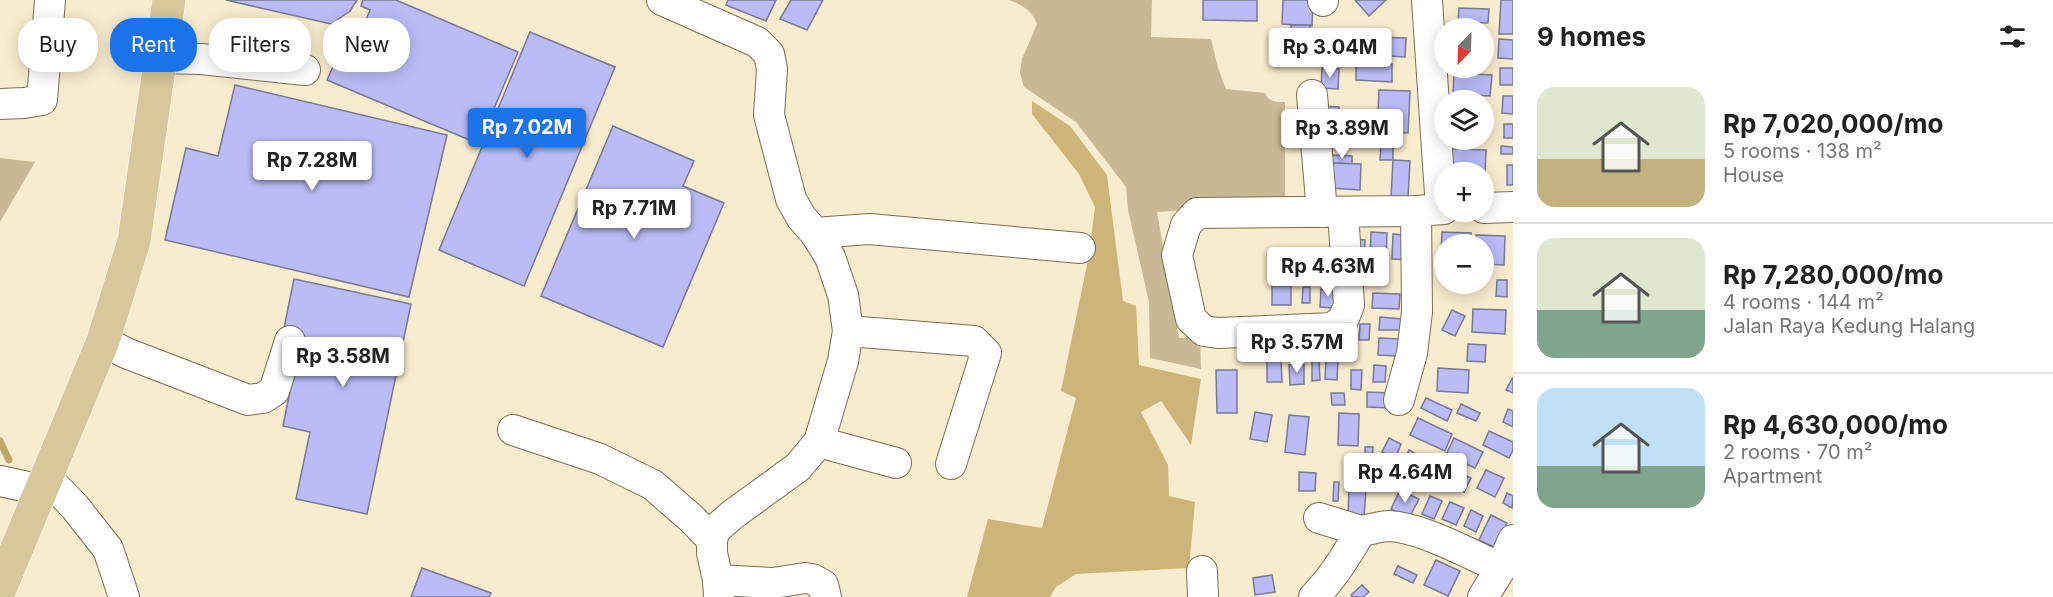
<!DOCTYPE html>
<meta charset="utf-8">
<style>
:root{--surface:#fff;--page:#f6f6f6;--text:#222;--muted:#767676;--line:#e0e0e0;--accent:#1a73e8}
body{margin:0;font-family:Inter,sans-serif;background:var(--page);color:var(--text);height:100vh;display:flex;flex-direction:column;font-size:22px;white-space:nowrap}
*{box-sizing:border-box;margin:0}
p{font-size:20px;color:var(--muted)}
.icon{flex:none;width:33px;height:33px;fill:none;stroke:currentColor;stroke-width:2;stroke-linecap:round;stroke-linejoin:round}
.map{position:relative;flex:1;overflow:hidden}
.panel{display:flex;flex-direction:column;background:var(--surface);width:540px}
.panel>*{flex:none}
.banner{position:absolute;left:18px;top:18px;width:570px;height:54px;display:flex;gap:12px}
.needle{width:39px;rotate:203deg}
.tools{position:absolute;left:1434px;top:18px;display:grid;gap:12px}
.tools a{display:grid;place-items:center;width:60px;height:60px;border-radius:50%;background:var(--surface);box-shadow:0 3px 15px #0003;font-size:30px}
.price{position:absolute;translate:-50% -51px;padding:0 14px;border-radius:6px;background:#fff;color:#222;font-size:20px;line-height:39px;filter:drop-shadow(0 2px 3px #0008)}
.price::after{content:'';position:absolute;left:50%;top:36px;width:18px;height:14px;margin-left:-9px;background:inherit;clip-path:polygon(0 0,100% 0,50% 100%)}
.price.current{background:var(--accent);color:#fff}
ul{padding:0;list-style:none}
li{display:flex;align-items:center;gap:18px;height:150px;padding:0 24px}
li+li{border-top:2px solid var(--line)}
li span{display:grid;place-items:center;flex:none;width:168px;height:120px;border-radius:18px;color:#555}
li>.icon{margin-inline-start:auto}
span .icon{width:72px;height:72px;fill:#fffc;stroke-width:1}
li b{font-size:26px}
h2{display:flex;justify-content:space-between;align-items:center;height:72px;padding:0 24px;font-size:26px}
.tag{padding:0 21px;border-radius:24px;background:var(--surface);box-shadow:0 3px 15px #0003;font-size:21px;line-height:54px}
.tag.current{background:var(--accent);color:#fff}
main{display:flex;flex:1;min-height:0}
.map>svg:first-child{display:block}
.green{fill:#c8b893}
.forest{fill:#cdb57a}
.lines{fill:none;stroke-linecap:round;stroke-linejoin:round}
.stream{stroke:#bda66b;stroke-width:7}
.building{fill:#bbbcf7;stroke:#787994;stroke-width:1.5}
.minor-casing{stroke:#7a6f54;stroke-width:32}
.major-casing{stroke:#fff;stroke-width:34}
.minor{stroke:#fff;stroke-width:30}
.major{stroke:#d7c79b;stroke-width:33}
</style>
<main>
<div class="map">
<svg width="1513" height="597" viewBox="0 0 1513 597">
<rect width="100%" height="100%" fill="#f8ecce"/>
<g class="green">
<path d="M1009,0H1152L1151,37L1211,39L1218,68L1226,89L1265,93C1268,102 1277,102 1285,102V203L1157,212L1179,338H1200L1201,369L1150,358L1149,302L1128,210L1126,187L1076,122L1024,87L1020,73L1022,59L1037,24C1032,10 1022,5 1009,0Z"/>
<polygon points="0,158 35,162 0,222"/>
</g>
<polygon class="forest" points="1032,101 1070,126 1107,175 1123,301 1136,306 1139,365 1201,379 1191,445 1161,401 1141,412 1168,465 1169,496 1195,502 1189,568 1076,574 1056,587 1050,597 967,597 988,519 1042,528 1076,398 1061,391 1088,260 1095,207 1079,174 1032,114"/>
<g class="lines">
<polyline class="stream" points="0,441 9,460"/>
</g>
<g class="building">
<polygon points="226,0 357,0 350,11 331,24"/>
<polygon points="363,0 396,0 518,52 479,144 327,80 343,44 354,49 370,10 361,6"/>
<polygon points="728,0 776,0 766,21 726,5"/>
<polygon points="791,0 823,0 807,30 780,19"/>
<polygon points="1203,0 1257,0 1257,21 1203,20"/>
<polygon points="1283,0 1313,0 1312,26 1282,24"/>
<polygon points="1355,0 1386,0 1369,16"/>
<polygon points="1501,0 1513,0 1513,34 1499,34"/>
<polygon points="1459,8 1489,9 1488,23 1458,22"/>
<polygon points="1291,25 1310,25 1308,61 1290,60"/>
<polygon points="530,32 615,67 524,286 439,250"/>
<polygon points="1375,37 1406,38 1405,57 1374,55"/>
<polygon points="1499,39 1513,40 1513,59 1498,58"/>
<polygon points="1356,62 1392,64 1392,82 1356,80"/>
<polygon points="1322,68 1339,69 1338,89 1321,88"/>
<rect x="1500" y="68" width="13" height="17"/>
<polygon points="1454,73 1492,75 1490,96 1453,94"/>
<polygon points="235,85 447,135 409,297 165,240 186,148 218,156"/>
<polygon points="1379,90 1410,91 1408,133 1377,132"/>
<polygon points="1503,96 1513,96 1513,114 1502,113"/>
<polygon points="1319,106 1339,107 1338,141 1318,141"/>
<polygon points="1484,116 1489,116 1488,136 1484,135"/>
<rect x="1504" y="124" width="9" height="14"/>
<polygon points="613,126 694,161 683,186 724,203 663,347 541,296"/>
<polygon points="1381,143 1393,144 1393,160 1380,160"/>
<polygon points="1501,146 1513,147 1513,154 1501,154"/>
<polygon points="1452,149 1486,150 1485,176 1484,172 1451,172"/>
<polygon points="1332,155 1352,156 1352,164 1332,163"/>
<polygon points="1393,160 1410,161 1408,198 1391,197"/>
<polygon points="1332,163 1361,164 1360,190 1331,188"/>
<rect x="1507" y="165" width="6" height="20"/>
<polygon points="1371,232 1387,233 1386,261 1370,261"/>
<polygon points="1442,232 1471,233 1470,244 1444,244 1444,254 1441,254"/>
<polygon points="1393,234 1414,236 1412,260 1392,259"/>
<polygon points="1476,235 1505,236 1504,265 1484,264 1484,244 1476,244"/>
<polygon points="1354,239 1365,240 1364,281 1352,280"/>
<polygon points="1373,270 1385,270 1384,284 1372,284"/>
<polygon points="294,279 411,304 367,514 296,499 310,432 283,426 302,332 284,328"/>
<polygon points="1497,280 1507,280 1507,297 1496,296"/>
<rect x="1272" y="286" width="19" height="19"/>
<polygon points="1303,287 1310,287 1310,303 1302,303"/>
<polygon points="1321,289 1335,290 1334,308 1320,307"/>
<polygon points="1373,293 1400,294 1399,309 1372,308"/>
<polygon points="1473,309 1506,310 1505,334 1472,332"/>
<polygon points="1452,310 1465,316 1455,336 1442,330"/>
<polygon points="1380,317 1402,319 1402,330 1379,330"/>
<polygon points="1360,324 1370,324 1369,340 1359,340"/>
<polygon points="1379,338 1400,339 1399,356 1378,355"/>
<polygon points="1468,344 1486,345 1485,362 1467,361"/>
<polygon points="1347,350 1356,350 1356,358 1347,357"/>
<polygon points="1267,359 1281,359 1282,382 1267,382"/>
<polygon points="1326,359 1338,360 1337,380 1325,379"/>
<polygon points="1312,360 1319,360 1320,380 1312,381"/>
<polygon points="1304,364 1304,384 1290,385 1289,365"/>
<polygon points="1374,365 1386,366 1385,382 1373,382"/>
<polygon points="1438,368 1469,370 1468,393 1437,391"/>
<polygon points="1216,370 1237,370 1237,413 1217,413"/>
<polygon points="1351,370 1362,370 1361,390 1351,389"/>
<polygon points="1513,377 1513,393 1506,390"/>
<polygon points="1367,392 1392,393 1391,408 1367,407"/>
<polygon points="1331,393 1344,393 1345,405 1332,405"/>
<polygon points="1426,398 1452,410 1447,421 1421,408"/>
<polygon points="1461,404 1480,413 1476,421 1457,413"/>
<polygon points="1508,409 1513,411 1513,427 1503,422"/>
<polygon points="1255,412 1272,415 1267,442 1250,439"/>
<polygon points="1339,413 1359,414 1358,446 1338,445"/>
<polygon points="1289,415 1309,417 1305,455 1285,452"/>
<polygon points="1418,418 1452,434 1445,451 1410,435"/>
<polygon points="1489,431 1513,442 1513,450 1509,458 1483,445"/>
<polygon points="1389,438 1401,444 1395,459 1382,452"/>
<polygon points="1454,438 1483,452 1475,468 1446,455"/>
<polygon points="1365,447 1373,447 1372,466 1365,466"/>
<polygon points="1409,450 1418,455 1411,469 1402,465"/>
<polygon points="1425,456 1443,464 1437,476 1419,467"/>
<polygon points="1486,470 1504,478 1495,497 1477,488"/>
<polygon points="1299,472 1316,473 1315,491 1299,491"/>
<polygon points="1462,474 1471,478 1464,492 1456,488"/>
<polygon points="1334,482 1339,482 1338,501 1333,501"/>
<polygon points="1349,489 1366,490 1364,517 1348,517"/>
<polygon points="1400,490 1419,499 1409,518 1391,509"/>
<polygon points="1507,493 1513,496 1512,508 1503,503"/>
<polygon points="1430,496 1442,501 1434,519 1422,514"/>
<polygon points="1450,502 1464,508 1456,525 1442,519"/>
<polygon points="1471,510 1483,516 1476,532 1464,526"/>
<polygon points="1491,515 1507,523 1496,548 1479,540"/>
<polygon points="1436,560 1460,571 1448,596 1424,585"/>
<polygon points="1398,566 1417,575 1413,583 1394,574"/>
<polygon points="422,568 491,593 489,597 411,597"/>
<polygon points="1272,575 1275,592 1255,595 1253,578"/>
<polygon points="1362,585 1369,592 1363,597 1353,597 1351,595"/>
</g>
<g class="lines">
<defs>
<g id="minor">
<polyline points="662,0 757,42 769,54 772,69 769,115 791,199 801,217 815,233 830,257 843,295 848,331 843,361 819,442 798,467 732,515 715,530 712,540 712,553 718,580 719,597"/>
<polyline points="1323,0 1323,1"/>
<polyline points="1427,0 1441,209"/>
<polyline points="160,58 201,59 305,70"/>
<polyline points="1312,95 1322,212"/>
<polyline points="0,104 24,103 42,100 50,0"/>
<polyline points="1484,208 1513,207"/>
<polyline points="1343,212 1349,305 1344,318 1333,328 1218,333 1204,331 1191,319 1177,255 1186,225 1197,213 1416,211 1444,209"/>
<polyline points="815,233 869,229 1080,248"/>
<polyline points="848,331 974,341 986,353 951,464"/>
<polyline points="103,341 126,353 248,400 263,398 274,391 290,341"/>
<polyline points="1399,400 1412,353 1417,312 1416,211"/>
<polyline points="513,430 600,459 653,485 693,520 712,540"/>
<polyline points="819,442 896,463"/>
<polyline points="47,478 75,507 108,549 124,597"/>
<polyline points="0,481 41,490"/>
<polyline points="1319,518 1361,531"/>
<polyline points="1202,571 1203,597"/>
<polyline points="718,580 773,583 805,578 812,579 823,585 826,597"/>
<path d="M1314,597C1333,578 1347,554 1361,531C1370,530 1380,526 1389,526C1421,527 1471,555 1501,568"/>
<polyline points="1483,597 1501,568 1513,540"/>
</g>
<polyline id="major" points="0,589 103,341 134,241 169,0"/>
</defs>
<use href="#minor" class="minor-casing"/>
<use href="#major" class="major-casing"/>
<use href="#minor" class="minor"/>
<use href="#major" class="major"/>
</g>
</svg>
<div class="tools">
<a><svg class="needle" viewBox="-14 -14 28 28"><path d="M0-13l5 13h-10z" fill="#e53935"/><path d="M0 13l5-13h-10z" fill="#767676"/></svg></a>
<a><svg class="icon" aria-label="layers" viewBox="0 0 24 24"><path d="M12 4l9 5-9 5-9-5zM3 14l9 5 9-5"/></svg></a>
<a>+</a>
<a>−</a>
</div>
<b class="price" style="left:1330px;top:79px">Rp 3.04M</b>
<b class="price current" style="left:527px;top:159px">Rp 7.02M</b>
<b class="price" style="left:1342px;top:160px">Rp 3.89M</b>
<b class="price" style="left:312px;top:192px">Rp 7.28M</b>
<b class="price" style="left:634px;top:240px">Rp 7.71M</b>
<b class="price" style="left:1328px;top:298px">Rp 4.63M</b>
<b class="price" style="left:1297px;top:374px">Rp 3.57M</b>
<b class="price" style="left:343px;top:388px">Rp 3.58M</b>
<b class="price" style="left:1405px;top:504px">Rp 4.64M</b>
<div class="banner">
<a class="tag">Buy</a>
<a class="tag current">Rent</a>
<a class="tag">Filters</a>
<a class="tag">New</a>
</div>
</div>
<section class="panel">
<h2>9 homes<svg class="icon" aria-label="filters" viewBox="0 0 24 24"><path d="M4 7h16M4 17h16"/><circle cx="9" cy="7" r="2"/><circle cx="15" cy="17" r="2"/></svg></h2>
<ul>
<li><span style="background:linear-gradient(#dfe7d0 60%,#c2b280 0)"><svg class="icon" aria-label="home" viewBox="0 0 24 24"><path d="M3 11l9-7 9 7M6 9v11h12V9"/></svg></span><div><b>Rp 7,020,000/mo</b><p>5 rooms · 138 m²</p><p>House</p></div></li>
<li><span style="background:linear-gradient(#dfe7d0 60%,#7fa58c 0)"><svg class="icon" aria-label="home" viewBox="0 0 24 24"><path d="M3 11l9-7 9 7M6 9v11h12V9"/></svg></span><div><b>Rp 7,280,000/mo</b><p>4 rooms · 144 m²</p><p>Jalan Raya Kedung Halang</p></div></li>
<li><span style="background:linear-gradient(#bfe0f5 65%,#7fa58c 0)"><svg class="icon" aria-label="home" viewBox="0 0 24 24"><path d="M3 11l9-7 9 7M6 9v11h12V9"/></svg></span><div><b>Rp 4,630,000/mo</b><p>2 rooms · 70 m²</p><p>Apartment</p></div></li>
</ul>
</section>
</main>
